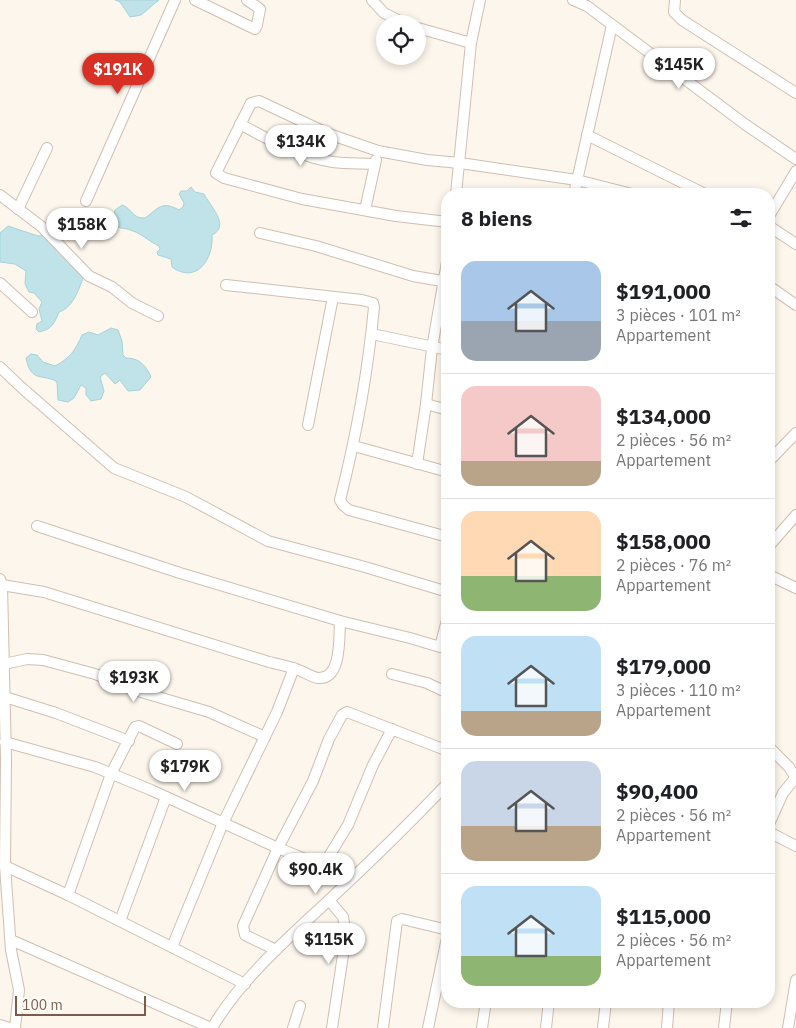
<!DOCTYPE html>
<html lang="fr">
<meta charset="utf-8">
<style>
:root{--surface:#fff;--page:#f6f6f6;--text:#202124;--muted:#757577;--line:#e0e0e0;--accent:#d93025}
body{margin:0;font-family:"IBM Plex Sans",sans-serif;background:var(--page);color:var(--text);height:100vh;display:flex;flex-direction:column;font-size:19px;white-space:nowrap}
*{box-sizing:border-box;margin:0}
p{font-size:16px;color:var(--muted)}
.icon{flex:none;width:28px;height:28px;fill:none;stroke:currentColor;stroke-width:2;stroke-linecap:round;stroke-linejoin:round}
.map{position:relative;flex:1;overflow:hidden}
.panel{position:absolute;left:441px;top:188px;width:334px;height:820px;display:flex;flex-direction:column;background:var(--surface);border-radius:20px;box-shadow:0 2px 8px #0003}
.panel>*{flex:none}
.fabs{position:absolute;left:376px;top:15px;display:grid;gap:10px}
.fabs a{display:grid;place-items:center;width:50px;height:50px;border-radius:50%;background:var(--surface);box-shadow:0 2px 8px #0003;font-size:25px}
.scale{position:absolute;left:15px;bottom:12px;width:131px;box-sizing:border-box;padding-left:5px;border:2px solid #7a5c4d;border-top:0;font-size:14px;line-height:18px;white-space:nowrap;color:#7a5c4d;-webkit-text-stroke:4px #fffaf3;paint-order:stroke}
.price{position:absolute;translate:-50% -42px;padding:0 11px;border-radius:18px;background:#fff;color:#222;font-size:16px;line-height:32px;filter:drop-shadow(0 1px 2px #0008)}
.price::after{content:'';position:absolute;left:50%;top:30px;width:15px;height:11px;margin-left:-8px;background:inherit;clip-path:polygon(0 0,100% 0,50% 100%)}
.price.selected{background:var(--accent);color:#fff}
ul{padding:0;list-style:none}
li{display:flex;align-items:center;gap:15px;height:125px;padding:0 20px}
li+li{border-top:1px solid var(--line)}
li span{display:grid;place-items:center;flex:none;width:140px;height:100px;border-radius:15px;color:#555}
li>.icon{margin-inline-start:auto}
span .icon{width:60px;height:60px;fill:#fffc;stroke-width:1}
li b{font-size:21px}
h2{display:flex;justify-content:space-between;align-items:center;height:60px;padding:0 20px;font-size:21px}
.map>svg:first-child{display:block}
.water{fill:#bfe3e8;stroke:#a5d3da}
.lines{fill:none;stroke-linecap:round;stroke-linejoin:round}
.minor-casing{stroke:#d1beb0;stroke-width:12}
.minor{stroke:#fff;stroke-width:10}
</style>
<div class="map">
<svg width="796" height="1028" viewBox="0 0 796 1028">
<rect width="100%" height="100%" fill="#fdf6ec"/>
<g class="water">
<polygon points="115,0 159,0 141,15 130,17 120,2"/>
<path d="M191,187L195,192L204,194C210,206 231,226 212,235C214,258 197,285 172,267L171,259L158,255L157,252L160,249L159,246C150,242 142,234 133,231C122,226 120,232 112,220L115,210L122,205C132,208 132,219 145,218C158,209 161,200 179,210L183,207L184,203L179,194L181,191H187Z"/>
<path d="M8,226L38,236L49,235L86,270C80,285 75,307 59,312C54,324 52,329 39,332L36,329L37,324L42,321L39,309L42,302L34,293L29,292L25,284L26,271L15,264L0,262V233Z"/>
<path d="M111,328L118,330L122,341L123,355L126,358C140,358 146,366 151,377L140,390L128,391L120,380L115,384L105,373L100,377L104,391L101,399L91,401L86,395V388L81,385L74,398L68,402L58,400L57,382C44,373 31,384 26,358L31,354L37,355L43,362L55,366C70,358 75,351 82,335L89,332L98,335Z"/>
</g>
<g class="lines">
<defs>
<g id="minor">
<polyline points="195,0 255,29 257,25 260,9 247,0"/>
<polyline points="372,0 384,13 406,24"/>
<polyline points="573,0 587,6 746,125 796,159"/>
<polyline points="675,0 674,12 682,20 796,93"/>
<polyline points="418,28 471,43"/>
<path d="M240,124C269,140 299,157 333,162C347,164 361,163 375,164"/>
<polyline points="587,135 705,194"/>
<polyline points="456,194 471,43 480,0"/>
<polyline points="574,194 612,25"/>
<polyline points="0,195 42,227 89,276 112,287 132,303 158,316"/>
<polyline points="86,201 175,0"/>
<polyline points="18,209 47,148"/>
<polyline points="365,210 376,160"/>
<polyline points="769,216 796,171"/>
<polyline points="448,222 396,216 302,199 224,178 216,173 251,103 259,101 329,134 378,151 427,160 460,163 577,180 632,194"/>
<polyline points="769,226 796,244"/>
<polyline points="260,233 316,246 413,276 448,282"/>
<polyline points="0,283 32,312"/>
<path d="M226,285L362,300L373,303L374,307C368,372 356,437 340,500L343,505L349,510L448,537"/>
<polyline points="769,286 796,305"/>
<polyline points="372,334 448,350"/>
<polyline points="0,367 22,388 114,468 186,497 268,541 365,567 448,592"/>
<polyline points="426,404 448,410"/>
<polyline points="308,425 333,297"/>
<polyline points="354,446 448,472"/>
<polyline points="769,461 796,433"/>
<polyline points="417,464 426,404 432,348 448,256"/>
<polyline points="37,526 180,573 340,621 410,638 440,647 448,616"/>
<polyline points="769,546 796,515"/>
<polyline points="769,575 796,588"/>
<polyline points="0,579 2,585 6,759 5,866 68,895 245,984"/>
<path d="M2,585L44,592L269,662C278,664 288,666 296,669C303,671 311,677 318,678C342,680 339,637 340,621"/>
<polyline points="4,664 27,659 43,660 58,664 95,674 131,689 209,712 265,737"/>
<polyline points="392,674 427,683 448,693"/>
<polyline points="0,698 5,697 56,713 129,741"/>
<polyline points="5,742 95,767 151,790 278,848 352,878"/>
<polyline points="769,747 789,767 796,778"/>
<polyline points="769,824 783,793 796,777"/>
<polyline points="769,832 796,846"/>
<polyline points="5,866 11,950 19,990 15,1028"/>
<polyline points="323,866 348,825 373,765 392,729"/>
<polyline points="68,895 111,774 135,727 139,726 177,744"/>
<polyline points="329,900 343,917 346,935 332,1028"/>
<polyline points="120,921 166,797"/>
<polyline points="11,940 211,1028"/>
<polyline points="172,947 223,823 277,712 294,668"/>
<polyline points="276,950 245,935 243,926 278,848 313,781 329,739 342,715 347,712 448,751"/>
<polyline points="0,1025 9,1028"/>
<path d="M212,1028C241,979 286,940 328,901C369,863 409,824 448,783"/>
<polyline points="293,1028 300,1006"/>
<polyline points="383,1028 397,921 402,919 448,930"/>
<polyline points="428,1028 448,933"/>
<polyline points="482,1028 486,1001"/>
<polyline points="546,1028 549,1001"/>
<polyline points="603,1028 606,1001"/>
<polyline points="667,1028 669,1001"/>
<polyline points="724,1028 727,1001"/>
<polyline points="788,1028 796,980"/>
</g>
</defs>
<use href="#minor" class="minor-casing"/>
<use href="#minor" class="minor"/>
</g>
</svg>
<div class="fabs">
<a><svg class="icon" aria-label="locate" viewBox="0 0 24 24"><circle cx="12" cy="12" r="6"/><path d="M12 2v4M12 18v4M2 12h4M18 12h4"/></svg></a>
</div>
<div class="scale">100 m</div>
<b class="price" style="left:679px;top:90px">$145K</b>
<b class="price selected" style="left:118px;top:95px">$191K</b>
<b class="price" style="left:301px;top:167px">$134K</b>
<b class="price" style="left:82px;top:250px">$158K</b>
<b class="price" style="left:134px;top:703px">$193K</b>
<b class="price" style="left:185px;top:792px">$179K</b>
<b class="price" style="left:316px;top:895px">$90.4K</b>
<b class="price" style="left:329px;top:965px">$115K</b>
<section class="panel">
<h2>8 biens<svg class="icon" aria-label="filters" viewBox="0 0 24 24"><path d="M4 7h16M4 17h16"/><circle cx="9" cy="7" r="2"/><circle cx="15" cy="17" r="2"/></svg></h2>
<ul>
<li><span style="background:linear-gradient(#a9c7e8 60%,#9aa5b1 0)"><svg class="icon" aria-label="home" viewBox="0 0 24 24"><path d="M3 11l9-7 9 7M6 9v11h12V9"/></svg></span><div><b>$191,000</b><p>3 pièces · 101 m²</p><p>Appartement</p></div></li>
<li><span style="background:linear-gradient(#f6c9c9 75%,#b9a48a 0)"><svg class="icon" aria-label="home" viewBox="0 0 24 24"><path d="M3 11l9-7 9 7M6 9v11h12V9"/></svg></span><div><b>$134,000</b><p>2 pièces · 56 m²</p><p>Appartement</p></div></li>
<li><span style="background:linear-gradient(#ffd9b3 65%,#8fb573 0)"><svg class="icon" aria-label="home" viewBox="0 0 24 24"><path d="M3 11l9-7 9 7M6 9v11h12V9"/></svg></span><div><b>$158,000</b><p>2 pièces · 76 m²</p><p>Appartement</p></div></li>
<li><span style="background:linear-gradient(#bfe0f5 75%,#b9a48a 0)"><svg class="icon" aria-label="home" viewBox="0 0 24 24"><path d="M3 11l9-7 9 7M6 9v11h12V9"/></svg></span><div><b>$179,000</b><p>3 pièces · 110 m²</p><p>Appartement</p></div></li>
<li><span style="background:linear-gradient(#c9d6e8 65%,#b9a48a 0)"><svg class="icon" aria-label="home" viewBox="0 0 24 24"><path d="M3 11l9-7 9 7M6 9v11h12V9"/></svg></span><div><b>$90,400</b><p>2 pièces · 56 m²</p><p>Appartement</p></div></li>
<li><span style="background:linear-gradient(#bfe0f5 70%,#8fb573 0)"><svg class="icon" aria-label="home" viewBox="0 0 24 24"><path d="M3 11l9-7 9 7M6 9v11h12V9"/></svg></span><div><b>$115,000</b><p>2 pièces · 56 m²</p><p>Appartement</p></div></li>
</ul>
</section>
</div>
